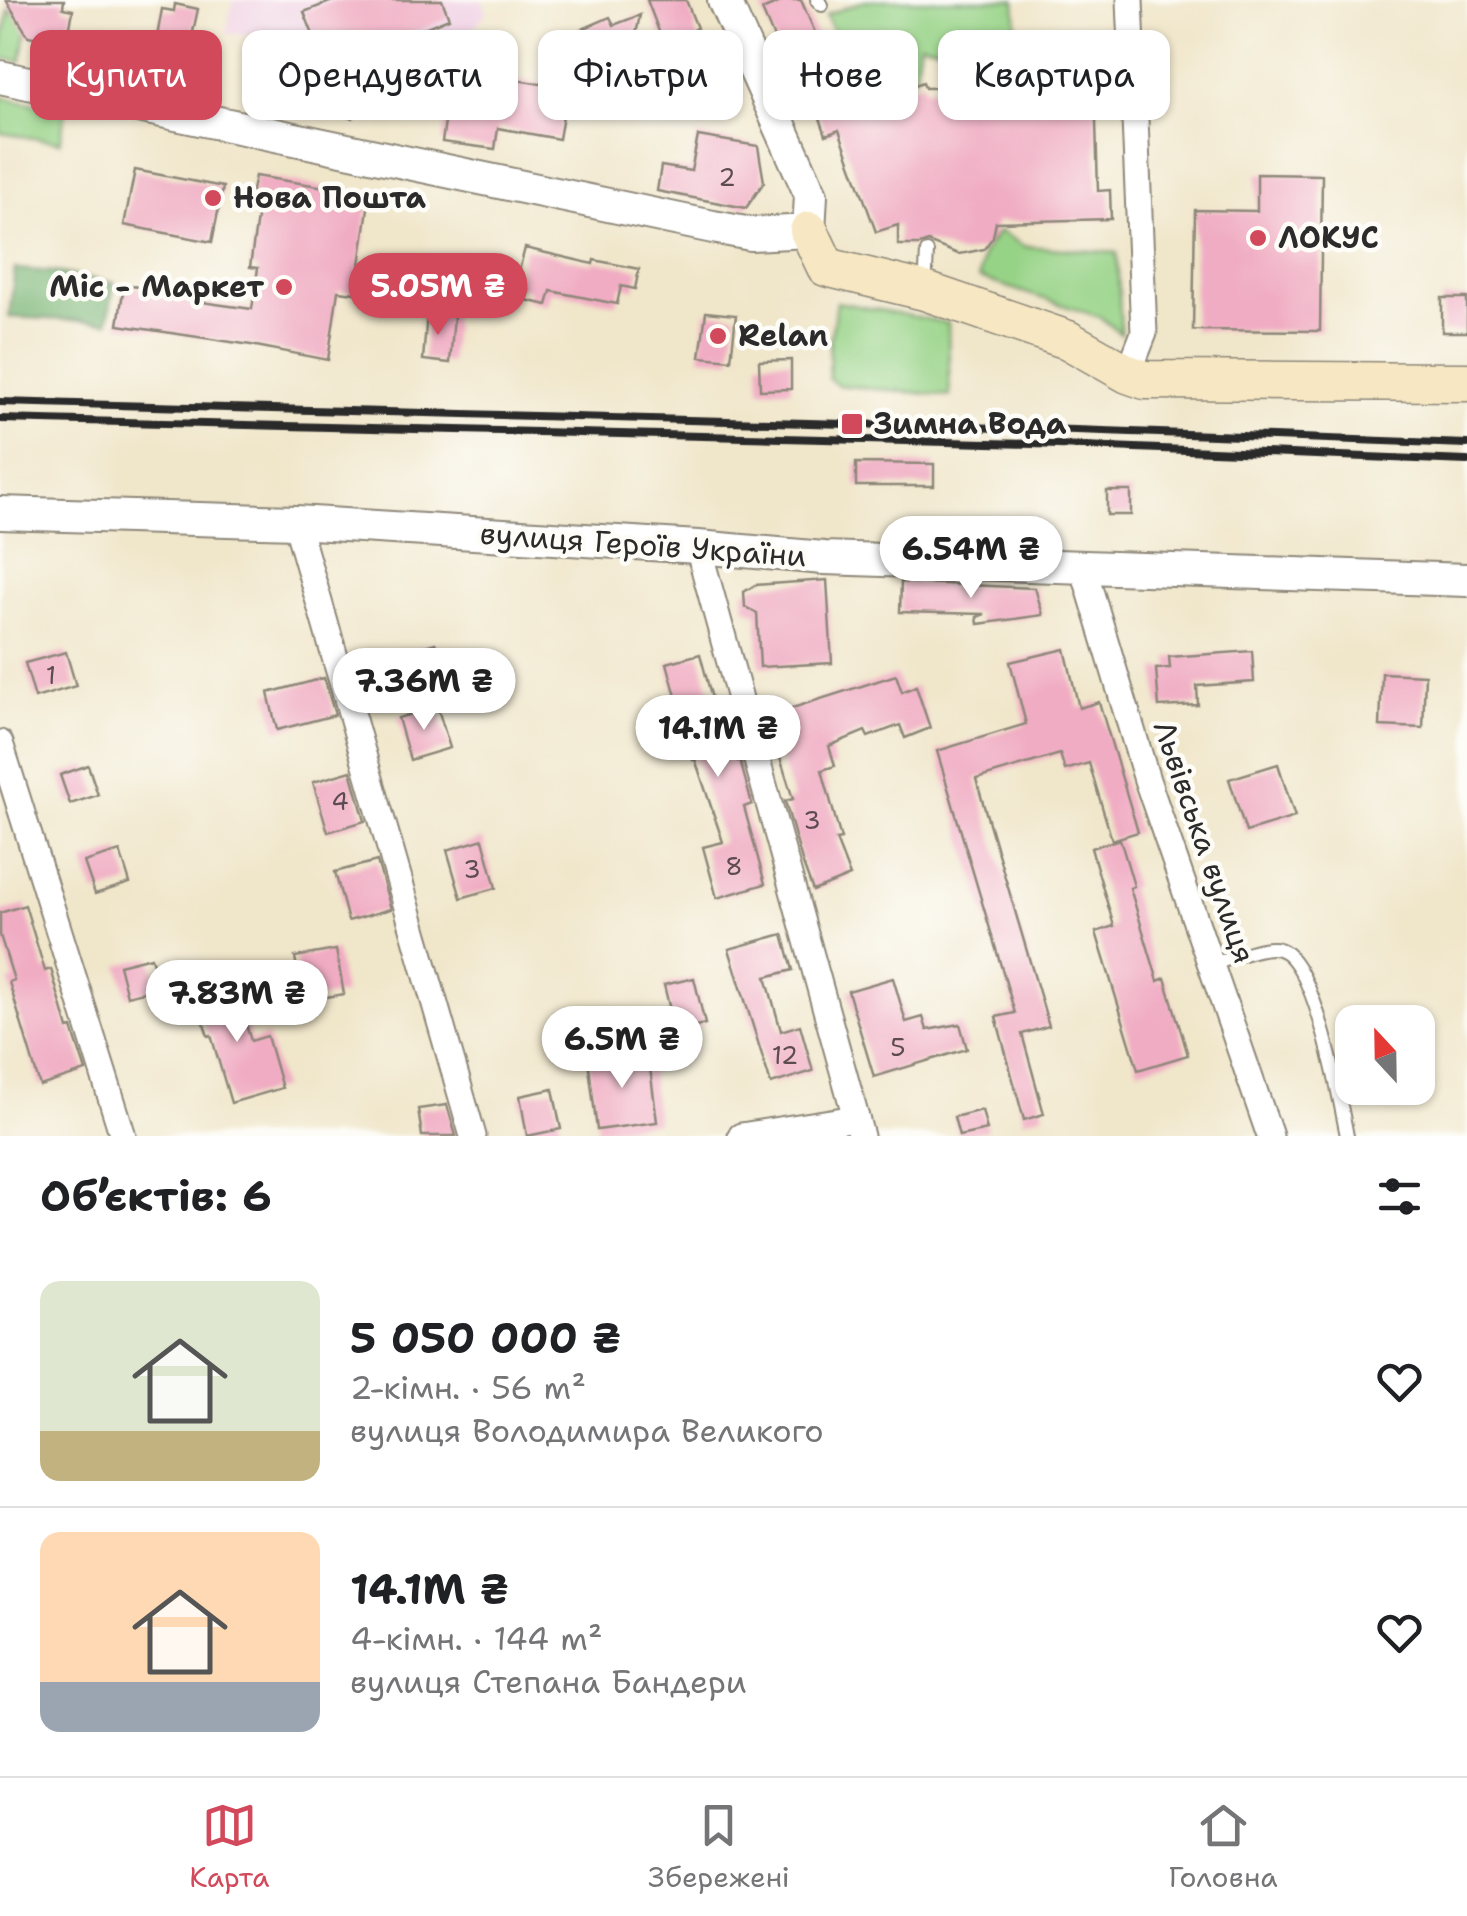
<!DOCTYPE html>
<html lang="uk">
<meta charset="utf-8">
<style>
:root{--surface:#fff;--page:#f6f6f6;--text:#202124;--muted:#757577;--line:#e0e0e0;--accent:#d1495b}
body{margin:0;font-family:"Shantell Sans",sans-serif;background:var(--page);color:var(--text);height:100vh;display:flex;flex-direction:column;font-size:38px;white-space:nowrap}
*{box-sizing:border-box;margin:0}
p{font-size:32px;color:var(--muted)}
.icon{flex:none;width:55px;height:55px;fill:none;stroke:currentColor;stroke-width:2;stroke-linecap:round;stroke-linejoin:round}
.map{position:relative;height:1136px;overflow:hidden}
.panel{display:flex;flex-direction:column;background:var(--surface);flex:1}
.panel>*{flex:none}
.top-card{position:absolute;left:30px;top:30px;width:1408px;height:90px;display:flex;gap:20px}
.needle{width:65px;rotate:338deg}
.buttons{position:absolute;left:1335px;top:1005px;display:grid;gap:20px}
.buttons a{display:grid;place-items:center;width:100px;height:100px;border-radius:20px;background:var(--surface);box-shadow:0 2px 8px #0004;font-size:50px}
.price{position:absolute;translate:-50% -85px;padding:0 22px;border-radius:35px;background:#fff;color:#222;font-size:32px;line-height:65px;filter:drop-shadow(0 2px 5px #0008)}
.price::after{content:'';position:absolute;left:50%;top:60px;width:30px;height:22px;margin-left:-15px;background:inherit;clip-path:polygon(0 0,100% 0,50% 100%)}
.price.on{background:var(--accent);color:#fff}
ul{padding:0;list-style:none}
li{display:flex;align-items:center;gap:30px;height:250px;padding:0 40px}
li+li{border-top:2px solid var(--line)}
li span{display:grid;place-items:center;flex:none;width:280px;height:200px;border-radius:20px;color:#555}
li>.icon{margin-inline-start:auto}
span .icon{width:120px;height:120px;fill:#fffc;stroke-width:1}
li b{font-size:42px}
h2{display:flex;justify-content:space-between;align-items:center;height:120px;padding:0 40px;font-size:42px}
.pill{padding:0 35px;border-radius:20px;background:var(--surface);box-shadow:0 2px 8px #0004;font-size:35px;line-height:90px}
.pill.on{background:var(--accent);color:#fff}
.tab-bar{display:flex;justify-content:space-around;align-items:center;height:140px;border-top:2px solid var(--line);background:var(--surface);font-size:28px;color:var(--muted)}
.tab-bar a{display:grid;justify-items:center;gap:5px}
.tab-bar .on{color:var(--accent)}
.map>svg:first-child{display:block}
.built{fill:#f0d0e4}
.green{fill:#97d387;stroke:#617f59;stroke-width:2.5}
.forest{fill:#79b574;stroke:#527050;stroke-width:2.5}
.building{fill:#f0acc3}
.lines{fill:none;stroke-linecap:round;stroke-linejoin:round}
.service-casing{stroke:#8e887a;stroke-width:16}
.minor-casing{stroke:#8e887a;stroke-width:29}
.tertiary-casing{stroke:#8e887a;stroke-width:36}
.secondary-casing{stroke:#8e887a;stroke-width:41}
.service{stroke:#fff;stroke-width:12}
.minor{stroke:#fff;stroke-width:25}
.tertiary{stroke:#fff;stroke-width:32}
.secondary{stroke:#f7e8c3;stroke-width:38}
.rail{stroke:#2b2b2b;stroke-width:8}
.poi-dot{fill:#d1495b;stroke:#fdfcf7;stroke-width:4}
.labels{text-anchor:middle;stroke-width:9;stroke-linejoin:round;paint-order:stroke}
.number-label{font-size:25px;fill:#5c4b51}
.poi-label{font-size:30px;font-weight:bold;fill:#2b2b2b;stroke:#fdfcf7;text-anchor:start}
.street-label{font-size:30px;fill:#2b2b2b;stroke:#fdfcf7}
</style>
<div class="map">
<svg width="1467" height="1136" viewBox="0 0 1467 1136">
<rect width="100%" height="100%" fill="#fdfcf7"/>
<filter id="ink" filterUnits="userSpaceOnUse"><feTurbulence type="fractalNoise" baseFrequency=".01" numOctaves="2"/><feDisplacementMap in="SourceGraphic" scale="20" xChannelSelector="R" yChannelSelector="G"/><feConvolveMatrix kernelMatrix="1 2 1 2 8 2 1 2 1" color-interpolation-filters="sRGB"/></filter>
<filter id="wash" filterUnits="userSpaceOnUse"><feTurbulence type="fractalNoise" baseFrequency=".0048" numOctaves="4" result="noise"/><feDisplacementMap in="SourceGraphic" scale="40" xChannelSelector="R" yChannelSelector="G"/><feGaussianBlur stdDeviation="2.25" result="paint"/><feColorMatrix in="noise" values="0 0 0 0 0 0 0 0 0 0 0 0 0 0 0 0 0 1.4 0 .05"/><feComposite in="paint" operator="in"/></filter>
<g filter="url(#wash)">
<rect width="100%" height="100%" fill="#f0e6ca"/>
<polygon class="built" points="233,0 482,0 487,12 453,51 426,62 380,55 358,80 299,71 286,34 226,34"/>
<g class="green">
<polygon points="866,0 1015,0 1017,29 1103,85 1011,89 997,59 920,43 915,76 855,88 826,15"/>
<polygon points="9,10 28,23 21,61 0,58"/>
<polygon points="0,97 66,110 60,142 0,133"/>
<polygon points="999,231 1024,246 1117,253 1121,334 1100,317 979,278 983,253"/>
<polygon points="837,302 948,323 950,396 838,385 829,379 830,341"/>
</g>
<polygon class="forest" points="15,269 54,272 114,283 108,322 9,317"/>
<g id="blocks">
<g class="building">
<polygon points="6,0 64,0 63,8 73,10 67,44 28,36"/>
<polygon points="335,0 442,0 449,18 364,52 452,67 454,53 507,59 504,78 548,85 556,47 586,53 573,33 610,17 614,25 640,15 622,101 591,96 590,102 566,98 559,139 498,128 495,149 442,142 446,116 355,100 353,118 277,105 280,86 291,80 328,72 304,12"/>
<polygon points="647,0 686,0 697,28 694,29 718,86 694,96 671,39 663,42"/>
<polygon points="785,0 801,0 848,109 923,82 925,88 993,87 993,90 1095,87 1098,191 1110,190 1111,219 996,222 993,237 984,249 965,253 958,254 928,242 920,245 898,245 898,225 876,232 839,130 826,135 815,104 804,109 762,10"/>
<polygon points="175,4 198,9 188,55 155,48 162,9 174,11"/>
<polygon points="698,136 758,146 764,182 746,208 657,191 661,166 691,171"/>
<polygon points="135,170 223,187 212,242 124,225"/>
<polygon points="1257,174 1322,175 1320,331 1193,330 1195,210 1257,211"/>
<polygon points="255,176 370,194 356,293 338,291 328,360 251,345 118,325 124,285 202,296 201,302 252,309 258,268 250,267 260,197 251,195"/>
<polygon points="525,248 593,264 594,260 639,269 635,289 621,286 617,304 551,291 547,305 526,300 529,290 515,286"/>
<rect x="1442" y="298" width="25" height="34"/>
<polygon points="706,312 736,315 731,360 700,357"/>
<polygon points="427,313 454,316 450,363 423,360"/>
<polygon points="791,360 791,389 760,390 759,361"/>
<polygon points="856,463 934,464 934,486 856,486"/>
<rect x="1107" y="491" width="24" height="24"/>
<polygon points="827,580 832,663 760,667 757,613 745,607 744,592 755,585"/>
<polygon points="901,582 1035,588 1043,615 978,624 977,617 985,614 900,612"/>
<polygon points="435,643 447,677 414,687 403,653"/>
<polygon points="1065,649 1079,708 1099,702 1138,832 1112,840 1089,763 1065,770 1060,754 976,779 1049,1026 1022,1034 1044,1114 1024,1120 996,1017 1015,1013 937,751 1026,724 1010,662"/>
<polygon points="1252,651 1254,682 1197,686 1198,705 1159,707 1156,669 1170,668 1169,657"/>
<polygon points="66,652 76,686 35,698 25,663"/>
<polygon points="700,654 717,717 727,715 738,761 740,760 742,768 752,804 744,807 765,884 717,898 703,847 723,842 695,759 693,760 667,663"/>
<polygon points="1382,673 1425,675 1423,728 1380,726"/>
<polygon points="896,675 902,692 916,686 930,728 905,738 900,725 868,737 865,731 829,746 835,766 822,770 841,839 836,840 850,876 813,891 802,861 785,801 793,799 767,716"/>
<polygon points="324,678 335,715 277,730 268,693"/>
<polygon points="437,706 450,748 410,760 398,718"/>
<polygon points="1278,764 1295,817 1246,832 1229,779"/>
<polygon points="88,765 98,795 70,804 60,775"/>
<polygon points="351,771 365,821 328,832 313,782"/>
<polygon points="483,839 496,888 461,898 447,850"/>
<polygon points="1120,839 1134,886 1130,888 1158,981 1165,978 1188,1055 1138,1070 1096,932 1114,926 1091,848"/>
<polygon points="120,851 130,883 95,894 84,862"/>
<polygon points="377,861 391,909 348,921 335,872"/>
<polygon points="25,905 45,971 51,969 68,1029 72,1028 86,1071 40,1086 9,982 14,980 0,935 0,913"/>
<polygon points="783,934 793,970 766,977 781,1031 800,1025 813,1071 771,1084 729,949"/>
<polygon points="336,950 344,994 303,1001 295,957"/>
<polygon points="151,957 159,988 127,996 119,965"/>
<polygon points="694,978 705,1024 675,1031 664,985"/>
<polygon points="893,978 906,1022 923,1017 927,1030 960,1024 967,1049 874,1077 848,991"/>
<polygon points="233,981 251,1041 267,1036 282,1088 231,1103 211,1035 208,1036 194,993"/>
<polygon points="648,1052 657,1122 597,1130 588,1059"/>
<polygon points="553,1089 561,1129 527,1136 520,1096"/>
<polygon points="447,1105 456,1136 422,1136 418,1109"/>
<polygon points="982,1110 987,1130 959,1136 954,1117"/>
</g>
</g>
</g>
<g filter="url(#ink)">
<use href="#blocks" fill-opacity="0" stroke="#8e887a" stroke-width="2.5"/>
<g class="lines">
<defs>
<g id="service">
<polyline points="817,0 822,5"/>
<polyline points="925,289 927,252"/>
<path d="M1211,965C1227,960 1264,944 1279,949C1315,959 1340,1101 1347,1136"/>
</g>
<g id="minor">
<polyline points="1128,374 1144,333 1130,0"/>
<polyline points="296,522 473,1136"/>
<polyline points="698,547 861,1136"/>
<polyline points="1083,567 1147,780 1270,1136"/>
<polyline points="0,743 123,1136"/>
<polyline points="741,1136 856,1118"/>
</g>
<g id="tertiary">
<polyline points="0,77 713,227 751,234 809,231 811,195 724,0"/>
<polyline points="0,513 296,522 698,547 824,558 1467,580"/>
</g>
<polyline id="secondary" points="809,231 826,267 925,291 1068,340 1128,374 1145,380 1467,382"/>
</defs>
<use href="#service" class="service-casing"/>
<use href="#minor" class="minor-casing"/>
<use href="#tertiary" class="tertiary-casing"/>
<use href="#secondary" class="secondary-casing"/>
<use href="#service" class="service"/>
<use href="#minor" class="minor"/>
<use href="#tertiary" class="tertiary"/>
<use href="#secondary" class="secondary"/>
<g class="rail">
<polyline points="0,402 1076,430 1467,444"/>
<polyline points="0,419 1032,444 1467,461"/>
</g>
</g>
</g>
<g class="poi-dot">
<circle cx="213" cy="198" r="10"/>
<circle cx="1258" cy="238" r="10"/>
<circle cx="284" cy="287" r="10"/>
<circle cx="718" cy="336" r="10"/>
<rect x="840" y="412" width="24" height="24" rx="5"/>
</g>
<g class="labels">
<g class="number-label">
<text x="727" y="186">2</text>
<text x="51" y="684">1</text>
<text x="340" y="810">4</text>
<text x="812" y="829">3</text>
<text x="734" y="875">8</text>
<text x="472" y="878">3</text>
<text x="898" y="1056">5</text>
<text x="785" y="1064">12</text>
</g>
<g class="poi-label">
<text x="233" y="208">Нова Пошта</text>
<text x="1278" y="248">ЛОКУС</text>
<text x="264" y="297" text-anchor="end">Міс - Маркет</text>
<text x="738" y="346">Relan</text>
<text x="874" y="434">Зимна Вода</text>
</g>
<g class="street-label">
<text transform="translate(643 545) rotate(4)" y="10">вулиця Героїв України</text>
<text transform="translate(1204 842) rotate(71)" y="10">Львівська вулиця</text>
</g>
</g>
</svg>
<div class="buttons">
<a><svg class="needle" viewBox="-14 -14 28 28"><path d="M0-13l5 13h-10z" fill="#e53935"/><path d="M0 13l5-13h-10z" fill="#757577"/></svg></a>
</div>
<b class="price on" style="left:438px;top:338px">5.05M ₴</b>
<b class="price" style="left:971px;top:601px">6.54M ₴</b>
<b class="price" style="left:424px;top:733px">7.36M ₴</b>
<b class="price" style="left:718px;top:780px">14.1M ₴</b>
<b class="price" style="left:237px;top:1045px">7.83M ₴</b>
<b class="price" style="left:622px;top:1091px">6.5M ₴</b>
<div class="top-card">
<a class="pill on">Купити</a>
<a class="pill">Орендувати</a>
<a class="pill">Фільтри</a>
<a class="pill">Нове</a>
<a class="pill">Квартира</a>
</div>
</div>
<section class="panel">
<h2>Об’єктів: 6<svg class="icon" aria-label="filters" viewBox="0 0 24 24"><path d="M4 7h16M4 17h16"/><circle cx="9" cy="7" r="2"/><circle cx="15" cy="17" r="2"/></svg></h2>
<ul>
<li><span style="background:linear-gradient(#dfe7d0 75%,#c2b280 0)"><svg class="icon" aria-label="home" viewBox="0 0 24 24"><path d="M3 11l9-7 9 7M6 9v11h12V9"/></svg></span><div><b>5 050 000 ₴</b><p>2-кімн. · 56 m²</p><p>вулиця Володимира Великого</p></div><svg class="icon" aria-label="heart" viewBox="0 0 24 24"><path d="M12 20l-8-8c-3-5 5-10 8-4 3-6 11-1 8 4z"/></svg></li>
<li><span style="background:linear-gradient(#ffd9b3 75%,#9aa5b1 0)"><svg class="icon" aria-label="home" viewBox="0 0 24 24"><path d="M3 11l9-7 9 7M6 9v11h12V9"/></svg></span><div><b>14.1M ₴</b><p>4-кімн. · 144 m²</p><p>вулиця Степана Бандери</p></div><svg class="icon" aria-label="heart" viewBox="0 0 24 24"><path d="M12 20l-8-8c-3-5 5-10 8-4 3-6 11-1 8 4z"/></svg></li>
</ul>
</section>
<nav class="tab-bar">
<a class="on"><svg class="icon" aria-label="map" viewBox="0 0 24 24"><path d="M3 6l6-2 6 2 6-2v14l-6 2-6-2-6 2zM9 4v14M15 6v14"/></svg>Карта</a>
<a><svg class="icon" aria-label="saved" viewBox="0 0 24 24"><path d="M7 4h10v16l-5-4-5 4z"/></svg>Збережені</a>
<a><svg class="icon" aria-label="home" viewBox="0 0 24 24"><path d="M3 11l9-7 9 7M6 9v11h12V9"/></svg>Головна</a>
</nav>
